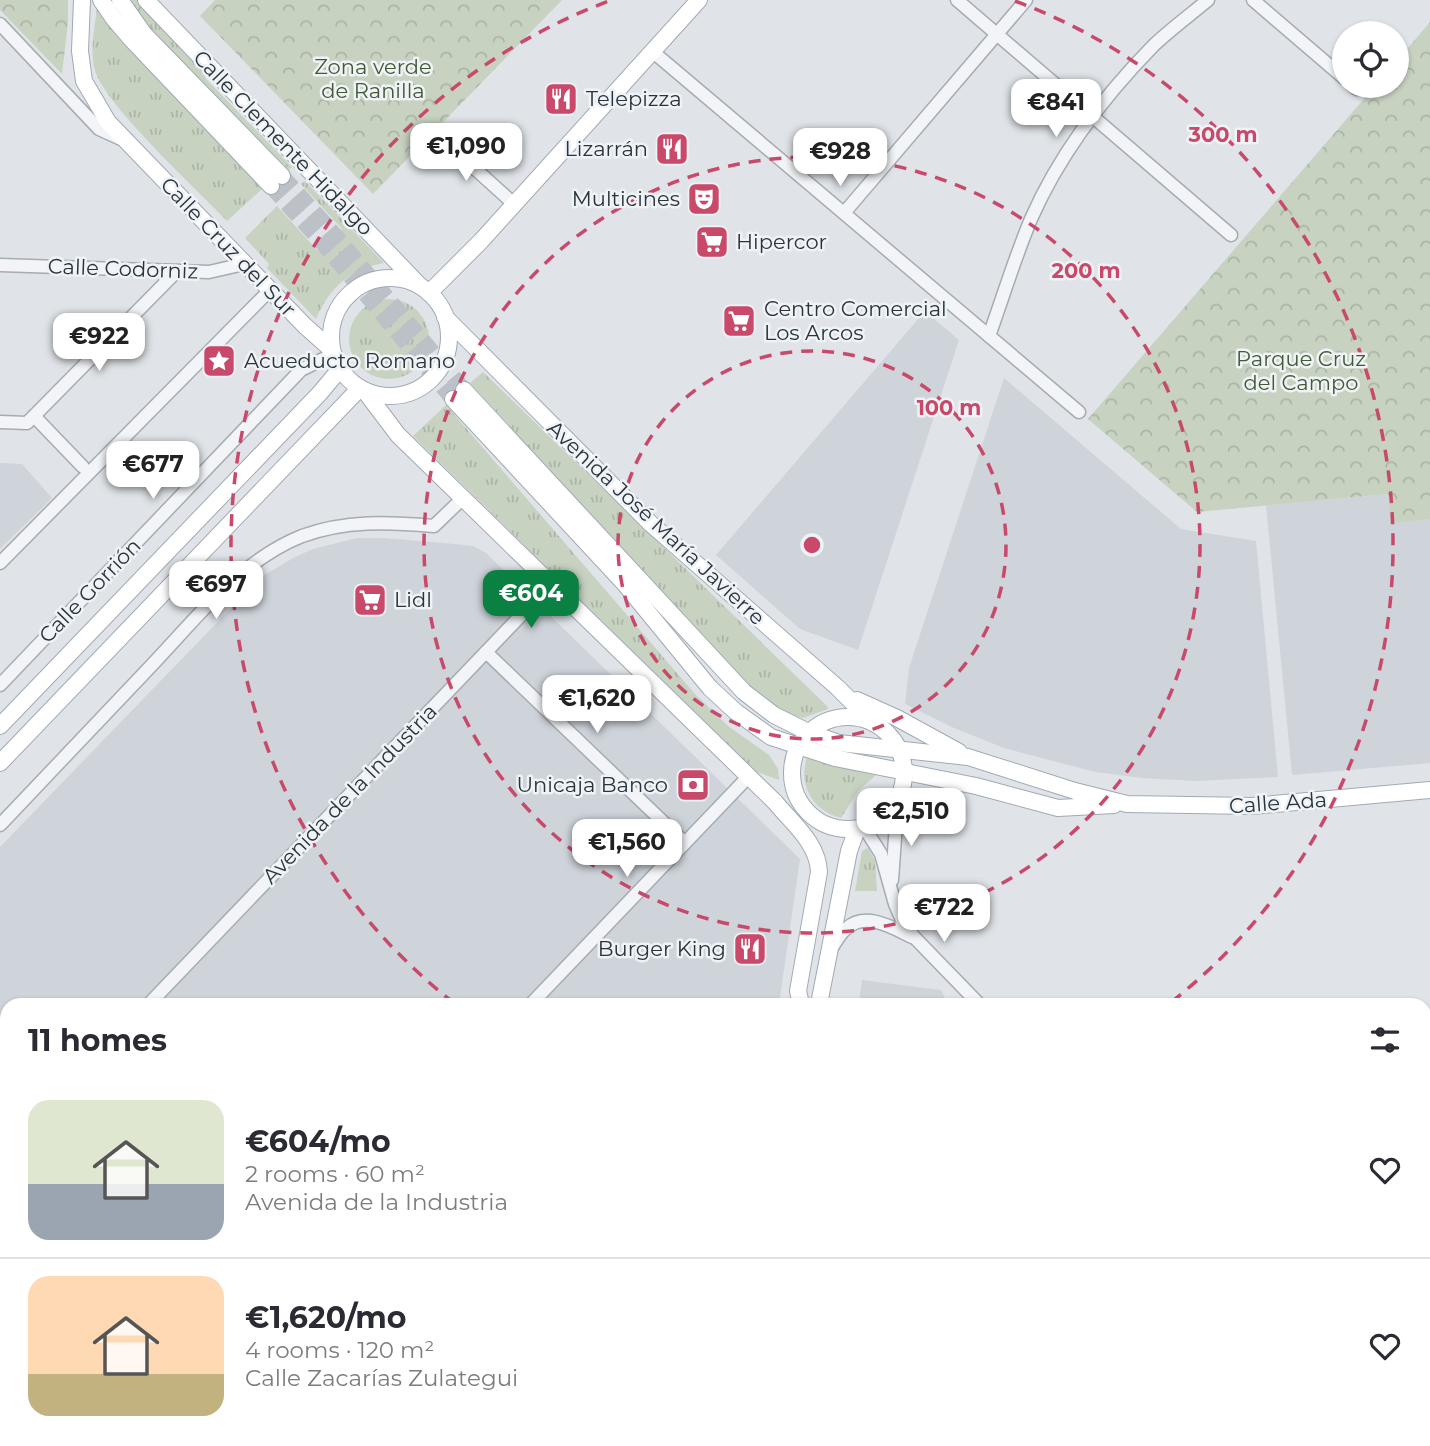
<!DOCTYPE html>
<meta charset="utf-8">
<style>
:root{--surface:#fff;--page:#f7f7f7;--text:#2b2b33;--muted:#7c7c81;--line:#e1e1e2;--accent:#0b8043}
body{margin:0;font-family:Montserrat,sans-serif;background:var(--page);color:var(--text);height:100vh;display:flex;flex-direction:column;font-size:26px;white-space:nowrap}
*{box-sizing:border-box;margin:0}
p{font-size:23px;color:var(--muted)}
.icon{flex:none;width:38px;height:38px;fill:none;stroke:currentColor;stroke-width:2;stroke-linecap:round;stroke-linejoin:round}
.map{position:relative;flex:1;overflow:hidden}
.side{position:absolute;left:0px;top:998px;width:1432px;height:450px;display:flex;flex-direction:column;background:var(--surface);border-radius:21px 21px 0 0;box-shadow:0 2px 5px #0004}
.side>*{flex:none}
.fabs{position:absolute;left:1332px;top:21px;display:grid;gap:14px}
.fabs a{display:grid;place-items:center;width:77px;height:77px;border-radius:50%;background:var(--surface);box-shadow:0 2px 5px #0004;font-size:35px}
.price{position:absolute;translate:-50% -60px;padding:0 16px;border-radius:14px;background:#fff;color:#222;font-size:23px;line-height:46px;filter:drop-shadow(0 2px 4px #0008)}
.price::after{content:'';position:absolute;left:50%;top:42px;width:21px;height:16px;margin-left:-10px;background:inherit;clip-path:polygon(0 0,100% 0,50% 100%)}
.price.active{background:var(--accent);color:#fff}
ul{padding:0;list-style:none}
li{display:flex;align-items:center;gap:21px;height:175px;padding:0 28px}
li+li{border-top:2px solid var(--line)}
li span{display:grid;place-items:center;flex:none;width:196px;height:140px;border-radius:21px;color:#555}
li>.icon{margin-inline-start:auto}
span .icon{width:84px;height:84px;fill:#fffc;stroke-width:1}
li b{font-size:30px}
h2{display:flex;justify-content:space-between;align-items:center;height:84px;padding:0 28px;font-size:30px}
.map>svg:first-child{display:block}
.built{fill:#ced4da}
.grass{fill:url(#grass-tufts)}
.park{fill:url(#park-crowns)}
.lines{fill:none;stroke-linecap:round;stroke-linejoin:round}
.major-tunnel{stroke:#bbc1c6;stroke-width:16;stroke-dasharray:16 8;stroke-linecap:butt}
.minor-casing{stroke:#a5acb2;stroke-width:15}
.major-casing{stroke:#a0aab4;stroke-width:18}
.minor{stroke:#f2f4f7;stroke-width:12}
.major{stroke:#fff;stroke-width:16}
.ring{fill:none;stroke:#c9496b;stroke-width:3.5;stroke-dasharray:12 9}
.labels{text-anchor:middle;stroke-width:5;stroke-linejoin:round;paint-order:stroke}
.park-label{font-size:21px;fill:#425a37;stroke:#eff3f6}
.poi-label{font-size:21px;fill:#29343f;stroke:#eff3f6;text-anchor:start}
.street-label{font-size:21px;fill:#29343f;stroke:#eff3f6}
.centre{fill:#c9496b;stroke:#eff3f6;stroke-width:3.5}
.ring-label{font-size:21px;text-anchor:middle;font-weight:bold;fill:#c9496b;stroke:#eff3f6;stroke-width:5;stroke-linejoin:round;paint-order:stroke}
</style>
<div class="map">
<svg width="1430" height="1446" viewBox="0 0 1430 1446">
<defs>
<pattern id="grass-tufts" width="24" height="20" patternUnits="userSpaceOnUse" patternTransform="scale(1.75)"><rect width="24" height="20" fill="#c7d2c1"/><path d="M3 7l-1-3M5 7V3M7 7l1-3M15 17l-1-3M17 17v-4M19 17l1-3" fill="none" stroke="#abb5a7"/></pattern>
<pattern id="park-crowns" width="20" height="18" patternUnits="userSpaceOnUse" patternTransform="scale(1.75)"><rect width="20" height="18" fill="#c7d2c1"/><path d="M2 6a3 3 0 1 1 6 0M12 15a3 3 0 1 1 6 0" fill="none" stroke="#abb5a7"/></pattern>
</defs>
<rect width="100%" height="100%" fill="#e0e4e8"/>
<g class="built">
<polygon points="925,311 959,340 858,650 800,629 716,555"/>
<polygon points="1004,378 1181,529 1256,541 1278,777 1195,781 1142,778 1095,772 1004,748 954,728 905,704 909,668"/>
<polygon points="0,463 22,464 52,498 0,549"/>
<polygon points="1389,494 1392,522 1430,519 1430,763 1292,775 1266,505"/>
<polygon points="357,538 384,538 455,544 473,546 486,553 800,859 779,1004 7,1004 7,1440 723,1440 722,1446 0,1446 0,847 261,577 295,557 313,549"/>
<polygon points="862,980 941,990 948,1004 859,1004"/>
<polygon points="1425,1132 1430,1132 1430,1314 1425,1315"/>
<polygon points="801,1440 1239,1440 1245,1446 801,1446"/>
</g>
<g class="grass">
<polygon points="131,0 138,0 193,57 207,80 292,167 289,170 145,23"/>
<path d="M97,7L117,34L262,189L227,221C199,191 100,101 94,67C90,48 95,26 97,7Z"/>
<path d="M305,181L384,263C350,269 329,288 316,319L267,268L269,264L245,238L277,206L317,250L342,229L301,184Z"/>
<circle cx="389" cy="339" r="40"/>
<polygon points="483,372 827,706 828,709 803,718 781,712 736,674 470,383"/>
<polygon points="446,405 695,694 728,726 769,755 778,769 779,780 757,772 743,759 413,436"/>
<path d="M807,757L829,765L876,775L858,791L841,818C812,811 798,784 807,757Z"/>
<polygon points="868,848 875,861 877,891 855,891 862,851"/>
</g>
<g class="park">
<polygon points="0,0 68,0 68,22 62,74 0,10"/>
<polygon points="215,0 562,0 373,194 200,16"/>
<polygon points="1430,22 1430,519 1391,523 1388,494 1197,512 1088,419 1375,86 1396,86 1397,61"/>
</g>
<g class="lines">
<g class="major-tunnel">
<polyline points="282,176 333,233 464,390"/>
<polyline points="271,186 322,242 453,399"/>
</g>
<defs>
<g id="minor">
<polyline points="957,0 1231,235"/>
<polyline points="1253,0 1344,78"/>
<polyline points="0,24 99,129 121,139"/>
<polyline points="652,51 1079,412"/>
<polyline points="1353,86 1357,89"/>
<polyline points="441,138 514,204"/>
<polyline points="844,213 1026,0"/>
<polyline points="0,265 209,272 244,264"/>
<path d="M989,336C1003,297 1015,257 1031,219C1060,153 1104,96 1154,45C1171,29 1190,15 1208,0"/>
<polyline points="34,416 83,467"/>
<polyline points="0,422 27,423 177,271"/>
<polyline points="0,563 270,290"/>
<polyline points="486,652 685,843"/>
<polyline points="0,685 301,370 333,354"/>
<path d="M0,825C50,772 100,719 150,667C196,619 239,561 302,536C346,520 388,522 434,526L463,498"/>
<polyline points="864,827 881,854 895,904 902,920 914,937 979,1004"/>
<polyline points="892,880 896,824 892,808"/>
<path d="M833,946C837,940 841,932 847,928C866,911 893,928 912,937"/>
<polyline points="149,1004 551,584"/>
<polyline points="531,1004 748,777"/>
<polyline points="0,1135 7,1141"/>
<polyline points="0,1161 7,1153"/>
<polyline points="1424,1428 1426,1446"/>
<polyline points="292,1440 296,1446"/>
<polyline points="1273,1440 1279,1446"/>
<polyline points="109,1446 115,1440"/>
</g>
<g id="major">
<polyline points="82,0 80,51 84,81 108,122 305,326 332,350"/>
<polyline points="101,0 114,19 132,40 271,186"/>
<polyline points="120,0 144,34 282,176"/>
<polyline points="146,0 420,286"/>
<circle cx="390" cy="337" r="59"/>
<polyline points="429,293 481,241 699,0"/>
<polyline points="445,317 651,524 838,688 873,723"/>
<path d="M364,390L398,435L775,802C792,823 818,843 819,872L798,991L801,1004"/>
<polyline points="464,390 744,692 774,715 810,733 839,743 968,757 1075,791 1127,804 1252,806 1430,790"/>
<polyline points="453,399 624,583 710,688 736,712 771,737 835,758 976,786 1058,808 1114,805"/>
<polyline points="857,700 897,718 959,752"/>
<circle cx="848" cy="773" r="56"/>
<polyline points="0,726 320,393 340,369"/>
<polyline points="0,763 360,388"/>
<polyline points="819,1004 849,851 857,829"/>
<polyline points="757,1446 757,1440"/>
</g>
</defs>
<use href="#minor" class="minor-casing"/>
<use href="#major" class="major-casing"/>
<use href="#minor" class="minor"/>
<use href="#major" class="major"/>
</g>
<g class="ring">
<circle cx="812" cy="545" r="194"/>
<circle cx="812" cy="545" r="388"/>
<path d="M454 1003A581 581 0 0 1 609 1M1015 1A581 581 0 0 1 1170 1003"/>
</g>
<defs>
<symbol id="restaurant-square" viewBox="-11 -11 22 22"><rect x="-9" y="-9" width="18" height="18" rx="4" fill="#c9496b" stroke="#eff3f6"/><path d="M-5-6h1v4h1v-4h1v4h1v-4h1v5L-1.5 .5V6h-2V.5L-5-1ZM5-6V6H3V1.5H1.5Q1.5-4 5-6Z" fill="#fff"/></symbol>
<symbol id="theatre-square" viewBox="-11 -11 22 22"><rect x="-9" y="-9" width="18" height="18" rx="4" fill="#c9496b" stroke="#eff3f6"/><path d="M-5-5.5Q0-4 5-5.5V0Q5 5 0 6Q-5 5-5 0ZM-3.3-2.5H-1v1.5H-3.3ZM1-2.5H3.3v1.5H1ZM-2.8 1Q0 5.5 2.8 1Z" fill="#fff"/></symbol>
<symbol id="supermarket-square" viewBox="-11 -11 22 22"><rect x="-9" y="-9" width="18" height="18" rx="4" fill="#c9496b" stroke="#eff3f6"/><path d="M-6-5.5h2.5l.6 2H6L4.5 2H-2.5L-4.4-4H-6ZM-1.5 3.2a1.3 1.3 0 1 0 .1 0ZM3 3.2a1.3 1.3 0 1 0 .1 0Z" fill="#fff"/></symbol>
<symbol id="sight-square" viewBox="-11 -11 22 22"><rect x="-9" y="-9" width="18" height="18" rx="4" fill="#c9496b" stroke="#eff3f6"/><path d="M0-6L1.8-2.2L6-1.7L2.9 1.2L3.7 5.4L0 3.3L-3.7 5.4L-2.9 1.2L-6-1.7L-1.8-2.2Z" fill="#fff"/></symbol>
<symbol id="bank-square" viewBox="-11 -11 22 22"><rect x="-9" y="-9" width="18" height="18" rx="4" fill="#c9496b" stroke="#eff3f6"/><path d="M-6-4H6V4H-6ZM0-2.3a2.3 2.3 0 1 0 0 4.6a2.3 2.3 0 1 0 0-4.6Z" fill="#fff"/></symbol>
</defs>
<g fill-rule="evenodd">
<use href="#restaurant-square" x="542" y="80" width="38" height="38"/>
<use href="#restaurant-square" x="653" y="130" width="38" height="38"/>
<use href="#theatre-square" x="685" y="180" width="38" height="38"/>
<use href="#supermarket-square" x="693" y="223" width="38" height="38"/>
<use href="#supermarket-square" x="720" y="302" width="38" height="38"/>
<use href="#sight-square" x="200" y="342" width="38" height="38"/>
<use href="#supermarket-square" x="351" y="581" width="38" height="38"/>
<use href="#bank-square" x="674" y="766" width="38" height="38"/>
<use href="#restaurant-square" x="731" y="930" width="38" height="38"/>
</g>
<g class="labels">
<g class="park-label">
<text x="373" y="74">Zona verde<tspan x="373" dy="24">de Ranilla</tspan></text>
<text x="1301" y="366">Parque Cruz<tspan x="1301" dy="24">del Campo</tspan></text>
</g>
<g class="poi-label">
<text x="586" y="106">Telepizza</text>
<text x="648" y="156" text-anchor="end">Lizarrán</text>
<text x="680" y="206" text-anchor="end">Multicines</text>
<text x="736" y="249">Hipercor</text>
<text x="764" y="316">Centro Comercial<tspan x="764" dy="24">Los Arcos</tspan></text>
<text x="244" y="368">Acueducto Romano</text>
<text x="394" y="607">Lidl</text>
<text x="668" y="792" text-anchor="end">Unicaja Banco</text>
<text x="726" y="956" text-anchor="end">Burger King</text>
</g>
<g class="street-label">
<text transform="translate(283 143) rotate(46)" y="7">Calle Clemente Hidalgo</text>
<text transform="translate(228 247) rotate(46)" y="7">Calle Cruz del Sur</text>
<text transform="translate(123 269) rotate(2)" y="7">Calle Codorniz</text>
<text transform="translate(656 523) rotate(43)" y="7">Avenida José María Javierre</text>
<text transform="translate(90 591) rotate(-46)" y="7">Calle Gorrión</text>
<text transform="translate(350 794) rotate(-46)" y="7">Avenida de la Industria</text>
<text transform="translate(1278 803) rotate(-4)" y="7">Calle Ada</text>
</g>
</g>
<circle cx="812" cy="545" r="10" class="centre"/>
<g class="ring-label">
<text x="1223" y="142">300 m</text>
<text x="1086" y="278">200 m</text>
<text x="949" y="415">100 m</text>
</g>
</svg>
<div class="fabs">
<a><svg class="icon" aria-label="locate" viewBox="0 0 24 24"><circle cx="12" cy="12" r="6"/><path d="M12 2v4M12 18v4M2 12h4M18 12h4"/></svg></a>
</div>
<b class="price" style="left:1056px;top:139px">€841</b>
<b class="price" style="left:466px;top:183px">€1,090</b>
<b class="price" style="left:840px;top:188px">€928</b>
<b class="price" style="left:99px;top:373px">€922</b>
<b class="price" style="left:153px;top:501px">€677</b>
<b class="price" style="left:216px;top:621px">€697</b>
<b class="price active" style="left:531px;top:630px">€604</b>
<b class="price" style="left:597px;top:735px">€1,620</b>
<b class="price" style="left:911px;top:848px">€2,510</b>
<b class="price" style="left:627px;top:879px">€1,560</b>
<b class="price" style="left:944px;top:944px">€722</b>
<section class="side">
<h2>11 homes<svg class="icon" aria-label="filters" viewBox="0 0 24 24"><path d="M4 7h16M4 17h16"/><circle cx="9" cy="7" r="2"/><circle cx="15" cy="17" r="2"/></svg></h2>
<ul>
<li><span style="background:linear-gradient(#dfe7d0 60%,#9aa5b1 0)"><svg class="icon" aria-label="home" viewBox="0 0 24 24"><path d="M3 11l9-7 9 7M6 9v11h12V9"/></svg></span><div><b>€604/mo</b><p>2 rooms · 60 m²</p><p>Avenida de la Industria</p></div><svg class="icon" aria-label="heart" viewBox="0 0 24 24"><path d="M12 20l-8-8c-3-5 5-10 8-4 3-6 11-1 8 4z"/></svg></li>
<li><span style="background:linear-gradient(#ffd9b3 70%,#c2b280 0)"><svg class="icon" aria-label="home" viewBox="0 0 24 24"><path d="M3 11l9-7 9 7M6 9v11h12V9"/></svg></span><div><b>€1,620/mo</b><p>4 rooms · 120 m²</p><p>Calle Zacarías Zulategui</p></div><svg class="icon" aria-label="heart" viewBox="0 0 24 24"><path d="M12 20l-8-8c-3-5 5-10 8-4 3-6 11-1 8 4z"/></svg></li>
</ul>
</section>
</div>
